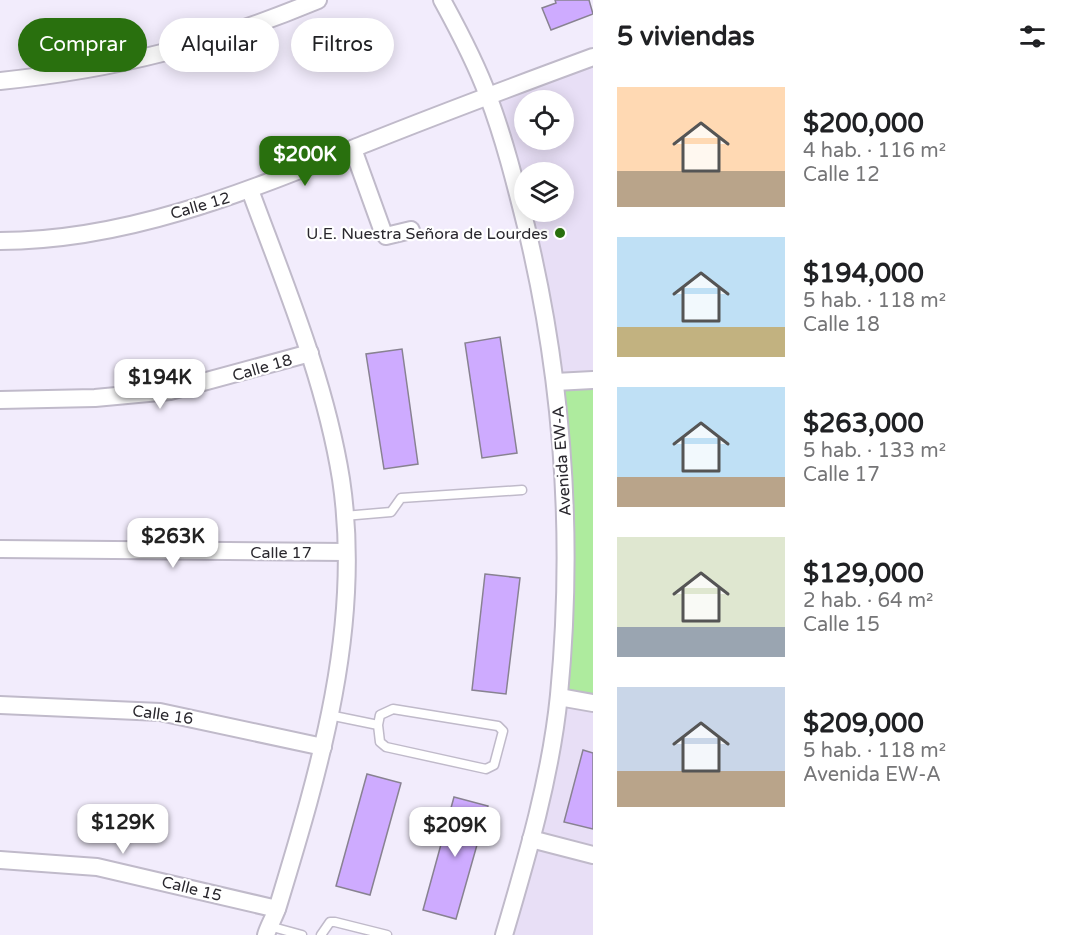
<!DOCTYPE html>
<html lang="es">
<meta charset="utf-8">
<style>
:root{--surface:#fff;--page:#f2f2f2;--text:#202124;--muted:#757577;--accent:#29700e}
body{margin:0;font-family:"Varela Round",sans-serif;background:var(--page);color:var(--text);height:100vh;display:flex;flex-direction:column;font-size:22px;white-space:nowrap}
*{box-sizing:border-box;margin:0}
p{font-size:20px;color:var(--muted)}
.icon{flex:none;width:33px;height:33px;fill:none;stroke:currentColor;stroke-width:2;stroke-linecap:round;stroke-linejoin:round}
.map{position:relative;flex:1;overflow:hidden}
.panel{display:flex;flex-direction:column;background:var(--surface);width:480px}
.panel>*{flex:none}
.guide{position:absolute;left:18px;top:18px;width:484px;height:54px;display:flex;gap:12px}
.buttons{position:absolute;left:514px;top:90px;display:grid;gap:12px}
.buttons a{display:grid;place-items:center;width:60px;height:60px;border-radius:50%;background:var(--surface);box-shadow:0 3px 15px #0003;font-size:30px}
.price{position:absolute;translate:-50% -51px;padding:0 14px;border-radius:12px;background:#fff;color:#222;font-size:20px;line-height:39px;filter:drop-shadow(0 2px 3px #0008)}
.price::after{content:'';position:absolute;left:50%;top:36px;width:18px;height:14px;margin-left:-9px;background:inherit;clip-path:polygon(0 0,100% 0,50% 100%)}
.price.selected{background:var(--accent);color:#fff}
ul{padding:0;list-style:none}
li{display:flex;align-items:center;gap:18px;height:150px;padding:0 24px}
li span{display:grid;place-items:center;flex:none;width:168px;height:120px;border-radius:0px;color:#555}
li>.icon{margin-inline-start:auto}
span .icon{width:72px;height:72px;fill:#fffc;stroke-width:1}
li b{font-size:26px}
h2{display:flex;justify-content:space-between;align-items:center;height:72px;padding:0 24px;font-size:26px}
.pill{padding:0 21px;border-radius:27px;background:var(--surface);box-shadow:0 3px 15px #0003;font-size:21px;line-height:54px}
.pill.selected{background:var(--accent);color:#fff}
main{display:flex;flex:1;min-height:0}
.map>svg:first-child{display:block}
.built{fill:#e8dff6;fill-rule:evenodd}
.green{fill:#aeeb9e}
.building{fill:#ceabff;stroke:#888291;stroke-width:1.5}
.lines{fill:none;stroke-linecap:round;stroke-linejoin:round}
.lane-casing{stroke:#c0baca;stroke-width:11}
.street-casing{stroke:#c0baca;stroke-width:20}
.lane{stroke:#fff;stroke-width:8}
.street{stroke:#fff;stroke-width:16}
.poi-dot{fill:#29700e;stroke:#fff;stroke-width:2}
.labels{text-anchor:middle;stroke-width:4.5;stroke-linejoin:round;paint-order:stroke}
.street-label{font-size:16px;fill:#2a282e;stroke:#fff}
.poi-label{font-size:16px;fill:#2a282e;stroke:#fff;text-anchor:end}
</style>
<main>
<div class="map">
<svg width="593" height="935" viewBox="0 0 593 935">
<rect width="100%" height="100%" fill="#f2ecfc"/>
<g class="built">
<path d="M593,57V380L555,382L488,95ZM525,100H564V140H525ZM525,172H564V212H525Z"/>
<polygon points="559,697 593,703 593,935 504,935"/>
</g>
<polygon class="green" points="593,380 593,703 559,697 563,627 555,382"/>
<g class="building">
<polygon points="555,0 589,0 593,14 551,30 542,8 556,3"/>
<polygon points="500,337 517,453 482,458 465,343"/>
<polygon points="402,349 418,464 384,469 366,354"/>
<polygon points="485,574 520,578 506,694 472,690"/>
<polygon points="583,750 593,753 593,829 564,822"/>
<polygon points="367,774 401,783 370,895 336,886"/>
<polygon points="454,797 488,806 456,919 423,910"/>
</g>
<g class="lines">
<defs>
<g id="lane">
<polyline points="344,516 391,512 401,498 522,490"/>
<polyline points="329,715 378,725 380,742 386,747 486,769 494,765 503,731 498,726 393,709 380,715 378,725"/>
<polyline points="269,926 302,935"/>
<polyline points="321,935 330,922 335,922 387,935"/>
</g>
<g id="street">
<path d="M442,0C459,31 476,63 488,96C504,138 515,182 526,226C563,379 574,538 559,695C551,776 527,857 504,935"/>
<path d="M0,81C117,69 210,45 318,0"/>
<polyline points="353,149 383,232 386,236 411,230"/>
<path d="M250,190C285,285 325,379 341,479C363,625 320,768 278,906C275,916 269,925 266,935"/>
<path d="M0,241C129,241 250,190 367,143C442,113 517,85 593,57"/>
<polyline points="555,382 593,380"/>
<polyline points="0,400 95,398 170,391 310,353"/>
<polyline points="0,549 346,552"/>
<polyline points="559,697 593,703"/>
<polyline points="0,705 160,712 323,747"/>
<polyline points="531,839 593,855"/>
<polyline points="0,860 97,867 277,909"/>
</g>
</defs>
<use href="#lane" class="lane-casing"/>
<use href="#street" class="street-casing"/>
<use href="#lane" class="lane"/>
<use href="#street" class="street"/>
</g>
<circle class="poi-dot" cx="560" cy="233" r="6"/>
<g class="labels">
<g class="street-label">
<text transform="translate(200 205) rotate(-16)" y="6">Calle 12</text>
<text transform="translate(262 367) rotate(-16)" y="6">Calle 18</text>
<text transform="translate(561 461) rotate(-94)" y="6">Avenida EW-A</text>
<text x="281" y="558">Calle 17</text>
<text transform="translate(163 714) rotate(8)" y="6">Calle 16</text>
<text transform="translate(192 888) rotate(14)" y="6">Calle 15</text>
</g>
<g class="poi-label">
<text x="548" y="239">U.E. Nuestra Señora de Lourdes</text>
</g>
</g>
</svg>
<div class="buttons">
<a><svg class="icon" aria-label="locate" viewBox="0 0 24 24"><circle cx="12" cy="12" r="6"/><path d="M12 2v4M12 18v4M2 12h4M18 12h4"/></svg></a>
<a><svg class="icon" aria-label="layers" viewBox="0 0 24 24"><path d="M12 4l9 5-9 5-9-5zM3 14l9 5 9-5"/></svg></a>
</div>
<b class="price selected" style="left:305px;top:187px">$200K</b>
<b class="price" style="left:160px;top:410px">$194K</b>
<b class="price" style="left:173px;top:569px">$263K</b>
<b class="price" style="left:123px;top:855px">$129K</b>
<b class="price" style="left:455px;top:858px">$209K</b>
<div class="guide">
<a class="pill selected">Comprar</a>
<a class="pill">Alquilar</a>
<a class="pill">Filtros</a>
</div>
</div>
<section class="panel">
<h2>5 viviendas<svg class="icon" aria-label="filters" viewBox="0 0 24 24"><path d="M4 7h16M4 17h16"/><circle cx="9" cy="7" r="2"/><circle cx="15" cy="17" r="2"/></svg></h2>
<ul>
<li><span style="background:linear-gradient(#ffd9b3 70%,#b9a48a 0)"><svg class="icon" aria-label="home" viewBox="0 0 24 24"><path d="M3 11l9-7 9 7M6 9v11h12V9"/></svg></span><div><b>$200,000</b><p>4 hab. · 116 m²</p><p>Calle 12</p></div></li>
<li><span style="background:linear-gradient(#bfe0f5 75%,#c2b280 0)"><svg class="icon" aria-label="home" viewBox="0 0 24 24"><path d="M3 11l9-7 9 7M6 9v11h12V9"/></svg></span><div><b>$194,000</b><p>5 hab. · 118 m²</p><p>Calle 18</p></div></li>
<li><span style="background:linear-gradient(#bfe0f5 75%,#b9a48a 0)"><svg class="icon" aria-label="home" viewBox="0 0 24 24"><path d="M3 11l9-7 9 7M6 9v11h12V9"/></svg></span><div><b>$263,000</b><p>5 hab. · 133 m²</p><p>Calle 17</p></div></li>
<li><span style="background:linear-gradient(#dfe7d0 75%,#9aa5b1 0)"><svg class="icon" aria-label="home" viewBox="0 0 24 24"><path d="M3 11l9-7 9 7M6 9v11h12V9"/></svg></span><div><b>$129,000</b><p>2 hab. · 64 m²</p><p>Calle 15</p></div></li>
<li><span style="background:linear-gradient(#c9d6e8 70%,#b9a48a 0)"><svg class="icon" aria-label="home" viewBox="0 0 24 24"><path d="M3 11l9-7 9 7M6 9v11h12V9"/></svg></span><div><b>$209,000</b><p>5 hab. · 118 m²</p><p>Avenida EW-A</p></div></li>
</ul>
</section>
</main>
